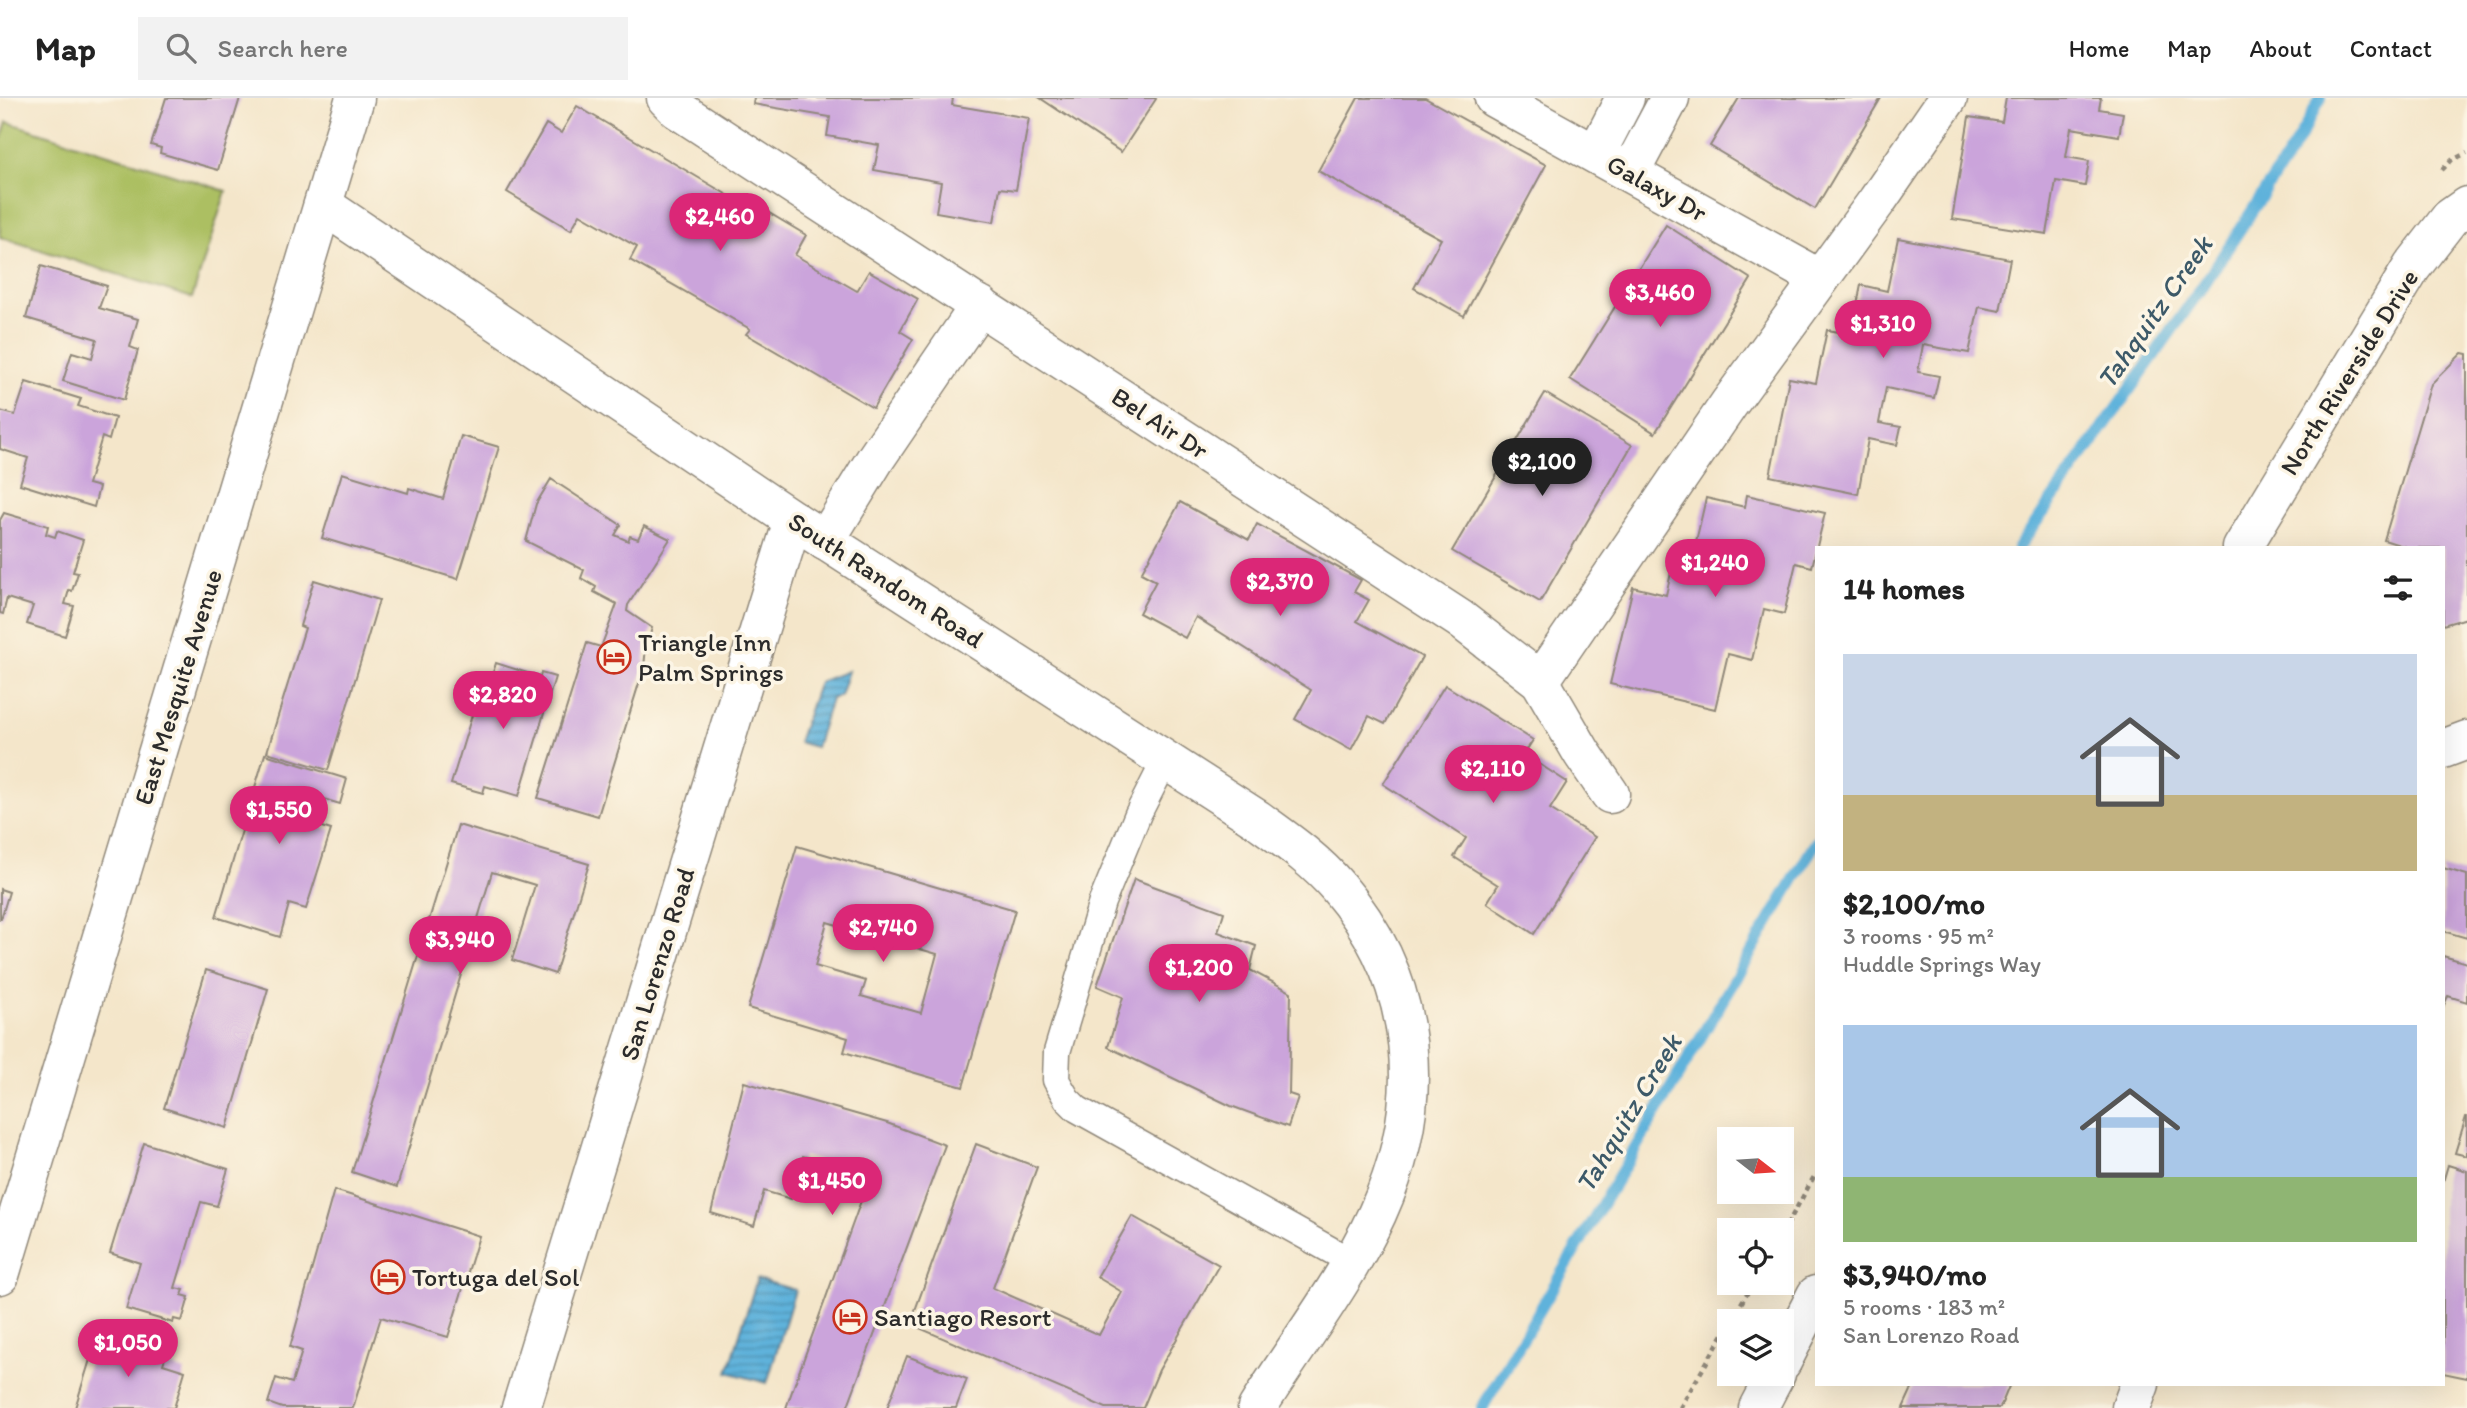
<!DOCTYPE html>
<meta charset="utf-8">
<style>
:root{--surface:#fff;--page:#f2f2f2;--text:#222;--muted:#767676;--line:#e0e0e0;--accent:#db2777}
body{margin:0;font-family:Itim,sans-serif;background:var(--page);color:var(--text);height:100vh;display:flex;flex-direction:column;font-size:26px;white-space:nowrap}
*{box-sizing:border-box;margin:0}
p{font-size:23px;color:var(--muted)}
.icon{flex:none;width:38px;height:38px;fill:none;stroke:currentColor;stroke-width:2;stroke-linecap:round;stroke-linejoin:round}
.map{position:relative;flex:1;overflow:hidden}
.panel{position:absolute;left:1815px;top:448px;width:630px;height:840px;display:flex;flex-direction:column;background:var(--surface);border-radius:0px;box-shadow:0 7px 28px #0002}
.panel>*{flex:none}
.needle{width:46px;rotate:107deg}
.buttons{position:absolute;left:1717px;top:1029px;display:grid;gap:14px}
.buttons a{display:grid;place-items:center;width:77px;height:77px;border-radius:0px;background:var(--surface);box-shadow:0 7px 28px #0002;font-size:35px}
.price{position:absolute;translate:-50% -60px;padding:0 16px;border-radius:24px;background:var(--accent);color:#fff;font-size:23px;line-height:46px;filter:drop-shadow(0 2px 4px #0008)}
.price::after{content:'';position:absolute;left:50%;top:42px;width:21px;height:16px;margin-left:-10px;background:inherit;clip-path:polygon(0 0,100% 0,50% 100%)}
.price.on{background:#222;color:#fff}
ul{padding:0;list-style:none}
li{display:grid;align-content:center;gap:14px;height:371px;padding:0 28px}
li span{display:grid;place-items:center;height:217px;border-radius:0px;color:#555}
li>.icon{margin-inline-start:auto}
span .icon{width:126px;height:126px;fill:#fffc;stroke-width:1}
li b{font-size:30px}
h2{display:flex;justify-content:space-between;align-items:center;height:84px;padding:0 28px;font-size:30px}
header{display:flex;align-items:center;gap:42px;box-sizing:border-box;height:98px;padding:0 35px;background:var(--surface);border-bottom:2px solid var(--line)}
header strong{font-size:33px}
nav{display:flex;gap:38px;margin-inline-start:auto;font-size:24px}
.search{width:490px;height:63px;background:var(--page);display:flex;align-items:center;gap:18px;box-sizing:border-box;padding:0 24px;border-radius:0px;color:var(--muted);font-size:26px}
.map>svg:first-child{display:block}
.garden{fill:#acbf62;stroke:#6c7546;stroke-width:2}
.water{fill:url(#water-rules);stroke:#456e83;stroke-width:2}
.lines{fill:none;stroke-linecap:round;stroke-linejoin:round}
.stream{stroke:#5fb2db;stroke-width:12}
.building{fill:#cba4db;fill-rule:evenodd}
.service-casing{stroke:#90887a;stroke-width:29}
.minor-casing{stroke:#90887a;stroke-width:41}
.tertiary-casing{stroke:#90887a;stroke-width:41}
.path{stroke:#90887a;stroke-width:4.5;stroke-dasharray:5 5;stroke-linecap:butt}
.service{stroke:#fff;stroke-width:26}
.minor{stroke:#fff;stroke-width:38}
.tertiary{stroke:#fff;stroke-width:38}
.labels{text-anchor:middle;stroke-width:7;stroke-linejoin:round;paint-order:stroke}
.street-label{font-size:26px;fill:#2b2b2b;stroke:#fcf5e5}
.poi-label{font-size:26px;fill:#2b2b2b;stroke:#fcf5e5;text-anchor:start}
.water-label{font-size:28px;font-style:italic;fill:#3d5a69;stroke:#fcf5e5}
</style>
<header>
<strong>Map</strong>
<div class="search"><svg class="icon" aria-label="search" viewBox="0 0 24 24"><circle cx="10" cy="10" r="6"/><path d="M15 15l6 6"/></svg>Search here</div>
<nav><a>Home</a><a>Map</a><a>About</a><a>Contact</a></nav>
</header>
<div class="map">
<svg width="2467" height="1310" viewBox="0 0 2467 1310">
<defs>
<pattern id="water-rules" width="6" height="5" patternUnits="userSpaceOnUse" patternTransform="scale(1.75)"><rect width="6" height="5" fill="#5fb2db"/><path d="M0 2.5h6" fill="none" stroke="#4f91b2"/></pattern>
</defs>
<rect width="100%" height="100%" fill="#fcf5e5"/>
<filter id="ink" filterUnits="userSpaceOnUse"><feTurbulence type="fractalNoise" baseFrequency=".0143" numOctaves="2"/><feDisplacementMap in="SourceGraphic" scale="14" xChannelSelector="R" yChannelSelector="G"/><feConvolveMatrix kernelMatrix="1 2 1 2 8 2 1 2 1" color-interpolation-filters="sRGB"/></filter>
<filter id="wash" filterUnits="userSpaceOnUse"><feTurbulence type="fractalNoise" baseFrequency=".00686" numOctaves="4" result="noise"/><feDisplacementMap in="SourceGraphic" scale="28" xChannelSelector="R" yChannelSelector="G"/><feGaussianBlur stdDeviation="1.57" result="paint"/><feColorMatrix in="noise" values="0 0 0 0 0 0 0 0 0 0 0 0 0 0 0 0 0 1.4 0 .05"/><feComposite in="paint" operator="in"/></filter>
<g filter="url(#wash)">
<rect width="100%" height="100%" fill="#f4e6ca"/>
<polygon class="garden" points="7,24 226,93 192,200 0,139 0,45"/>
<g class="water">
<polygon points="848,573 840,598 831,601 816,649 798,644 819,584"/>
<polygon points="757,1181 795,1192 767,1285 728,1274"/>
</g>
<g class="lines">
<g class="stream">
<polyline points="2018,450 2205,185 2295,47 2321,0"/>
<polyline points="1482,1310 1816,744"/>
</g>
</g>
<g id="blocks">
<g class="building">
<polygon points="166,0 240,0 218,72 160,55 161,50 151,47"/>
<polygon points="754,0 953,0 952,7 1029,20 1016,92 1000,90 994,124 936,114 941,84 874,72 879,47 827,38 830,19 753,6"/>
<polygon points="1040,0 1155,0 1156,1 1121,54"/>
<polygon points="1358,0 1425,0 1546,67 1464,218 1414,190 1441,141 1318,73"/>
<polygon points="1739,0 1881,0 1815,111 1710,48"/>
<polygon points="2006,0 2101,0 2099,11 2123,15 2119,38 2071,30 2066,59 2089,63 2085,88 2056,83 2047,136 1952,121 1969,19 2002,24"/>
<polygon points="577,8 748,109 751,104 806,137 795,157 857,193 869,173 918,201 900,233 913,241 873,310 746,236 750,231 630,162 637,149 580,116 571,132 507,94 546,26 561,35"/>
<polygon points="1666,127 1751,181 1655,335 1570,281"/>
<polygon points="1898,140 2010,161 2000,213 1979,209 1969,255 1923,247 1918,274 1939,278 1934,300 1886,290 1879,325 1901,329 1897,347 1868,341 1858,396 1770,378 1789,280 1816,285 1827,232 1851,236 1861,187 1887,193"/>
<polygon points="41,168 107,188 99,210 138,221 130,249 138,252 124,302 63,283 72,254 92,260 97,241 26,220"/>
<polygon points="2462,255 2467,256 2467,520 2443,527 2443,450 2409,450 2384,442 2431,286"/>
<polygon points="26,284 81,301 78,308 115,320 109,342 102,339 88,386 99,389 94,409 20,386 28,360 0,351 0,313 15,317"/>
<polygon points="1545,295 1632,347 1540,504 1452,453"/>
<polygon points="461,338 499,349 458,481 322,440 342,375 408,395 409,390 443,401"/>
<polygon points="551,381 621,427 615,437 628,443 630,438 638,441 644,428 670,441 628,507 627,513 652,530 646,549 644,569 598,718 538,700 587,545 601,549 617,506 594,494 596,489 581,480 584,472 526,443 536,406"/>
<polygon points="1747,397 1825,415 1812,469 1796,465 1784,516 1764,511 1752,562 1728,556 1715,611 1610,586 1633,489 1666,497 1678,444 1695,448 1706,400 1745,409"/>
<polygon points="1180,404 1249,442 1257,426 1361,482 1354,494 1369,502 1357,523 1422,559 1385,626 1369,618 1351,652 1295,621 1311,592 1196,519 1185,540 1139,515 1156,483 1141,475"/>
<polygon points="4,415 48,428 46,436 55,439 57,433 83,442 73,474 78,475 72,493 69,492 65,506 74,508 65,538 27,526 33,508 7,500 3,516 0,515 0,422"/>
<polygon points="314,482 379,502 328,672 267,654 305,530 300,528"/>
<polygon points="496,565 540,579 541,575 555,579 519,698 485,688 483,695 451,686 483,581 490,584"/>
<polygon points="1445,587 1533,642 1524,656 1567,684 1550,711 1595,739 1534,836 1487,805 1498,787 1454,759 1466,740 1383,686"/>
<polygon points="265,656 347,681 340,706 317,699 309,725 331,732 306,811 289,806 280,839 216,819"/>
<polygon points="458,727 589,766 555,876 512,862 535,787 492,774 397,1089 352,1074"/>
<path d="M797,748L1015,812L963,989L844,954L848,940L748,910ZM827,824L937,856L921,915L861,898L866,883L815,868Z"/>
<polygon points="2443,770 2467,777 2467,840 2443,833"/>
<polygon points="1134,781 1224,814 1218,834 1256,848 1250,872 1291,894 1289,996 1298,999 1288,1029 1231,1008 1108,949 1123,899 1097,888"/>
<polygon points="0,791 9,794 1,821 0,821"/>
<polygon points="2443,858 2467,865 2467,904 2448,898 2443,909"/>
<polygon points="206,872 268,891 227,1030 164,1010"/>
<polygon points="744,984 887,1025 945,1047 847,1310 786,1310 870,1078 803,1058 791,1101 764,1093 754,1128 711,1115"/>
<polygon points="2466,1019 2467,1019 2467,1058 2455,1055"/>
<polygon points="144,1045 228,1071 217,1108 201,1104 175,1190 184,1192 182,1197 189,1199 182,1223 174,1221 173,1225 126,1211 140,1165 110,1155"/>
<polygon points="976,1046 1037,1069 993,1190 1099,1237 1122,1194 1097,1179 1132,1118 1219,1167 1159,1272 1143,1310 1106,1310 910,1226"/>
<polygon points="2448,1067 2467,1073 2467,1280 2443,1275 2443,1084"/>
<polygon points="334,1092 479,1138 448,1239 381,1219 353,1310 282,1310 268,1305 276,1280 292,1285 302,1253 290,1249"/>
<polygon points="97,1239 165,1260 163,1266 185,1273 174,1310 75,1310"/>
<polygon points="907,1258 967,1281 956,1310 887,1310"/>
<polygon points="1914,1286 2010,1286 2000,1310 1903,1310"/>
</g>
</g>
</g>
<g filter="url(#ink)">
<use href="#blocks" fill-opacity="0" stroke="#90887a" stroke-width="2"/>
<g class="lines">
<defs>
<polyline id="service" points="1165,663 1138,716 1102,804 1057,954 1056,982 1067,1001 1077,1011 1352,1164"/>
<g id="minor">
<polyline points="666,0 677,11 1460,521 1540,583 1582,655 1610,696"/>
<polyline points="1494,0 1820,181"/>
<polyline points="1596,56 1625,0"/>
<polyline points="1630,75 1670,0"/>
<path d="M323,107L793,422L1257,721C1286,742 1315,762 1338,789C1420,885 1428,1004 1377,1116C1345,1185 1297,1246 1257,1310"/>
<polyline points="825,443 876,360 980,207"/>
<polyline points="2242,450 2412,169 2450,120 2467,108"/>
<polyline points="1540,583 1729,306 1877,103 1948,0"/>
<polyline points="2443,651 2467,642"/>
<polyline points="1782,1264 1816,1197"/>
<polyline points="521,1310 793,422"/>
<polyline points="1758,1310 1776,1276"/>
<polyline points="2131,1310 2140,1286"/>
</g>
<polyline id="tertiary" points="0,1177 355,0"/>
</defs>
<use href="#service" class="service-casing"/>
<use href="#minor" class="minor-casing"/>
<use href="#tertiary" class="tertiary-casing"/>
<g class="path">
<polyline points="2442,72 2452,62 2467,55"/>
<polyline points="1782,1136 1816,1075"/>
<polyline points="1731,1223 1753,1185"/>
<polyline points="1680,1310 1729,1226"/>
</g>
<use href="#service" class="service"/>
<use href="#minor" class="minor"/>
<use href="#tertiary" class="tertiary"/>
</g>
</g>
<defs>
<symbol id="hotel-ring" viewBox="-11 -11 22 22"><circle r="9.5" fill="#fcf5e5" stroke="#c8321e" stroke-width="1.5"/><path d="M-6-4.5h1.5V1H6V5H4.5V3h-9V5H-6ZM-4 0a1.8 1.8 0 1 1 3.6 0ZM.5 0V-2.5h3Q6-2.5 6 0Z" fill="#c8321e"/></symbol>
</defs>
<g fill-rule="evenodd">
<use href="#hotel-ring" x="595" y="540" width="38" height="38"/>
<use href="#hotel-ring" x="369" y="1160" width="38" height="38"/>
<use href="#hotel-ring" x="831" y="1200" width="38" height="38"/>
</g>
<g class="labels">
<g class="street-label">
<text transform="translate(1657 90) rotate(29)" y="9">Galaxy Dr</text>
<text transform="translate(2349 274) rotate(-58)" y="9">North Riverside Drive</text>
<text transform="translate(1160 325) rotate(33)" y="9">Bel Air Dr</text>
<text transform="translate(886 482) rotate(33)" y="9">South Random Road</text>
<text transform="translate(178 589) rotate(-73)" y="9">East Mesquite Avenue</text>
<text transform="translate(657 866) rotate(-73)" y="9">San Lorenzo Road</text>
</g>
<g class="poi-label">
<text x="638" y="553">Triangle Inn<tspan x="638" dy="30">Palm Springs</tspan></text>
<text x="412" y="1188">Tortuga del Sol</text>
<text x="874" y="1228">Santiago Resort</text>
</g>
<g class="water-label">
<text transform="translate(2154 214) rotate(-55)" y="10">Tahquitz Creek</text>
<text transform="translate(1628 1015) rotate(-59)" y="10">Tahquitz Creek</text>
</g>
</g>
</svg>
<div class="buttons">
<a><svg class="needle" viewBox="-14 -14 28 28"><path d="M0-13l5 13h-10z" fill="#e53935"/><path d="M0 13l5-13h-10z" fill="#767676"/></svg></a>
<a><svg class="icon" aria-label="locate" viewBox="0 0 24 24"><circle cx="12" cy="12" r="6"/><path d="M12 2v4M12 18v4M2 12h4M18 12h4"/></svg></a>
<a><svg class="icon" aria-label="layers" viewBox="0 0 24 24"><path d="M12 4l9 5-9 5-9-5zM3 14l9 5 9-5"/></svg></a>
</div>
<b class="price" style="left:720px;top:155px">$2,460</b>
<b class="price" style="left:1660px;top:231px">$3,460</b>
<b class="price" style="left:1883px;top:262px">$1,310</b>
<b class="price on" style="left:1542px;top:400px">$2,100</b>
<b class="price" style="left:1715px;top:501px">$1,240</b>
<b class="price" style="left:1280px;top:520px">$2,370</b>
<b class="price" style="left:503px;top:633px">$2,820</b>
<b class="price" style="left:1493px;top:707px">$2,110</b>
<b class="price" style="left:279px;top:748px">$1,550</b>
<b class="price" style="left:883px;top:866px">$2,740</b>
<b class="price" style="left:460px;top:878px">$3,940</b>
<b class="price" style="left:1199px;top:906px">$1,200</b>
<b class="price" style="left:832px;top:1119px">$1,450</b>
<b class="price" style="left:128px;top:1281px">$1,050</b>
<section class="panel">
<h2>14 homes<svg class="icon" aria-label="filters" viewBox="0 0 24 24"><path d="M4 7h16M4 17h16"/><circle cx="9" cy="7" r="2"/><circle cx="15" cy="17" r="2"/></svg></h2>
<ul>
<li><span style="background:linear-gradient(#c9d6e8 65%,#c2b280 0)"><svg class="icon" aria-label="home" viewBox="0 0 24 24"><path d="M3 11l9-7 9 7M6 9v11h12V9"/></svg></span><div><b>$2,100/mo</b><p>3 rooms · 95 m²</p><p>Huddle Springs Way</p></div></li>
<li><span style="background:linear-gradient(#a9c7e8 70%,#8fb573 0)"><svg class="icon" aria-label="home" viewBox="0 0 24 24"><path d="M3 11l9-7 9 7M6 9v11h12V9"/></svg></span><div><b>$3,940/mo</b><p>5 rooms · 183 m²</p><p>San Lorenzo Road</p></div></li>
</ul>
</section>
</div>
